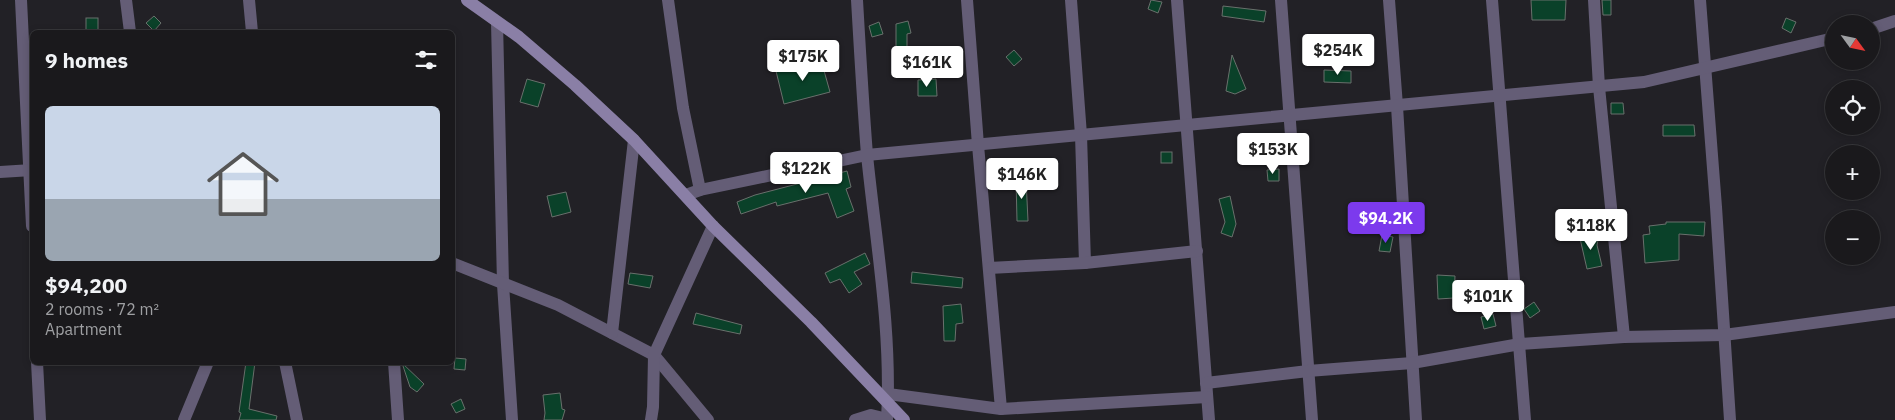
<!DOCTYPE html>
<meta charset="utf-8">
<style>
:root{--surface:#1a191c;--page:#272629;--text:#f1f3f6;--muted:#9fa0a3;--line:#38383b;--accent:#7c3aed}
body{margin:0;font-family:"IBM Plex Sans",sans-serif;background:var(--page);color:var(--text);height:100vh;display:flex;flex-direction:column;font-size:19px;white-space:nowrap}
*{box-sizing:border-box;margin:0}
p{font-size:16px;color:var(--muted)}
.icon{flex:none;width:28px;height:28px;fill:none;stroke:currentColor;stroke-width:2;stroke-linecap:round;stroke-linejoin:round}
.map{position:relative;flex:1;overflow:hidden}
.details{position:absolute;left:30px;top:30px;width:425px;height:335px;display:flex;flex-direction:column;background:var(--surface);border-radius:8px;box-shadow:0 2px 8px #0003,0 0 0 1px var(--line)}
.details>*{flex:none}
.needle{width:32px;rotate:123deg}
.fabs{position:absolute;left:1825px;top:15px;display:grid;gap:10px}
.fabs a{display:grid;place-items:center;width:55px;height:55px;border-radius:50%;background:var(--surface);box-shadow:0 2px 8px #0003,0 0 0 1px var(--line);font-size:25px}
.price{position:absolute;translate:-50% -42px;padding:0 11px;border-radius:5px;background:#fff;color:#222;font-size:16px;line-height:32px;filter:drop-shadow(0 1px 2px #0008)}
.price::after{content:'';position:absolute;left:50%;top:30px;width:15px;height:11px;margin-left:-8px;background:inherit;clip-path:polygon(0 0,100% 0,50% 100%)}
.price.active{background:var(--accent);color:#fff}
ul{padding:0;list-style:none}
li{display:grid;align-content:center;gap:10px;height:265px;padding:0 15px}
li+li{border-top:1px solid var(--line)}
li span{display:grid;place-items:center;height:155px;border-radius:8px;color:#555}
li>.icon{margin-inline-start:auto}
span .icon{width:90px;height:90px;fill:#fffc;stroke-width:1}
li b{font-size:21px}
h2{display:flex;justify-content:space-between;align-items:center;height:60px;padding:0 15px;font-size:21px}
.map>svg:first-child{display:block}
.building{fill:#0a4129;stroke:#69706c}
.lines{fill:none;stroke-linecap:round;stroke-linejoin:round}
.street{stroke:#645d76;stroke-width:12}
.secondary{stroke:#8a7fa6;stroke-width:12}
</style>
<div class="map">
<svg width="1895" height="420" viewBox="0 0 1895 420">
<rect width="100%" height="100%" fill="#222126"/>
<g class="building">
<polygon points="1151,0 1162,2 1158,13 1148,9"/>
<polygon points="1531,0 1566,0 1565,20 1532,20"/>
<polygon points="1602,0 1611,0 1611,15 1603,15"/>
<polygon points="1223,6 1266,11 1264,22 1222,16"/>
<polygon points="154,16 161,23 154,31 146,23"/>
<rect x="86" y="18" width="12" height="13"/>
<polygon points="1786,18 1796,22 1791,33 1782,28"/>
<polygon points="908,21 911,33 907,34 907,48 896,48 896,24"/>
<polygon points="879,22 883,34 872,37 869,26"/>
<polygon points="1014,50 1022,59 1014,66 1006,57"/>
<polygon points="1232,55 1246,89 1235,94 1226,91"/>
<polygon points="821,60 830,92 784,104 776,71"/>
<polygon points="1324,70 1351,71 1351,83 1324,82"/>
<polygon points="527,79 545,84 538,107 520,102"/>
<polygon points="936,79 937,96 918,96 918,80"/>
<polygon points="1611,103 1623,103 1624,114 1611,114"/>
<polygon points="1663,125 1694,125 1695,136 1663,136"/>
<rect x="1161" y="152" width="11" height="11"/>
<polygon points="1279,169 1279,181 1268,181 1267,170"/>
<polygon points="847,171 851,187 846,189 854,211 837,218 828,193 777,206 776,202 741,214 737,202 755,195"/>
<polygon points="1016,179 1026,179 1028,221 1017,221"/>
<polygon points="566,192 571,212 552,217 547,196"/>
<polygon points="1230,196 1236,224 1232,237 1221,233 1225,222 1219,199"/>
<polygon points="1666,222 1705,222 1704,236 1679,234 1679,260 1645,263 1643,235 1650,234 1649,226 1666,224"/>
<polygon points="1579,234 1599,236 1597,245 1602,266 1587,269"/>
<polygon points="1382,235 1393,237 1390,252 1379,251"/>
<polygon points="865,253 870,264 854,272 862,284 849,293 840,279 830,283 825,273"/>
<polygon points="912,272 963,278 962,288 911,283"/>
<polygon points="630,273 653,276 650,288 628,284"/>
<polygon points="1437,275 1455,276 1454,298 1438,299"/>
<polygon points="1534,302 1540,311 1530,318 1524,309"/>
<polygon points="961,304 963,323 956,324 955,341 944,341 943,306"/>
<polygon points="696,313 742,325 740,334 693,324"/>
<polygon points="1493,314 1496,326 1484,329 1481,317"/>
<polygon points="455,358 466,359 465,370 454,369"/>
<polygon points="246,362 255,362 249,409 277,416 276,420 239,420 241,413 239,412"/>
<polygon points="402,363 424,384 417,392 410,387"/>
<polygon points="560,393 562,409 565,410 562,420 544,420 545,413 543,395"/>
<polygon points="461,399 465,409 456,413 451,404"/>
</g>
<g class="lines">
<g class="street">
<polyline points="21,0 32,226"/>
<polyline points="126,0 130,32"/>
<polyline points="249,0 252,32"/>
<polyline points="668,0 683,108 700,190"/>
<path d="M857,0C860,52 863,104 867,155C876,244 892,331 887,420"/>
<polyline points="967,0 978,145 1001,409"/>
<polyline points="1071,0 1081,135 1085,263"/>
<polyline points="1177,0 1209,420"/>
<polyline points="1281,0 1312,420"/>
<polyline points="1389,0 1397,106 1416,420"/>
<polyline points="1492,0 1525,420"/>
<polyline points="1594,0 1599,87 1624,337"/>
<polyline points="1700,0 1716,207 1730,420"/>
<polyline points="497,22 503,284 512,420"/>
<polyline points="1871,29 1895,21"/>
<polyline points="0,172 32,170"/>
<polyline points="686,195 700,190 867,155 1644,82 1834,38"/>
<polyline points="452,263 558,305 654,355 708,420"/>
<polyline points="989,268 1085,263 1197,251"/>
<polyline points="612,333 634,140"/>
<polyline points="37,362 40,420"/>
<polyline points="285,362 297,420"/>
<polyline points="394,362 398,420"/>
<polyline points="1206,383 1308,371 1412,363 1520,344 1624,337 1724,335 1895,312"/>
<polyline points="888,394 1001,409 1207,397"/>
<polyline points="184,420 208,362"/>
<polyline points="651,420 653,407 654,355 713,226"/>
<polyline points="855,420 871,415 887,419"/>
</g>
<polyline class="secondary" points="467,0 519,37 575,85 634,140 713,226 811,322 904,420"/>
</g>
</svg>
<div class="fabs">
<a><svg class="needle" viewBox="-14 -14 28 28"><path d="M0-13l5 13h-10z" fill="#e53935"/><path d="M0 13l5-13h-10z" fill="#9fa0a3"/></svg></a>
<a><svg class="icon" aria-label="locate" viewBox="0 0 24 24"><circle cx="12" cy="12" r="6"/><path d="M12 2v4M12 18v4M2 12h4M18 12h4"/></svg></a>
<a>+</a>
<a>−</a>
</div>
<b class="price" style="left:1338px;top:76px">$254K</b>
<b class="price" style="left:803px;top:82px">$175K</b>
<b class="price" style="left:927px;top:88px">$161K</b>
<b class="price" style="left:1273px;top:175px">$153K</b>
<b class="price" style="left:806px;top:194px">$122K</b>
<b class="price" style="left:1022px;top:200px">$146K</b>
<b class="price active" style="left:1386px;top:244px">$94.2K</b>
<b class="price" style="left:1591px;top:251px">$118K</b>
<b class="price" style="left:1488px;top:322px">$101K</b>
<section class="details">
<h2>9 homes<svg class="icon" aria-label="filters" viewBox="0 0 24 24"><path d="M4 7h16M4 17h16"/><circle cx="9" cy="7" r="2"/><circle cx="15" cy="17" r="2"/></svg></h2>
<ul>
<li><span style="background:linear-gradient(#c9d6e8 60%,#9aa5b1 0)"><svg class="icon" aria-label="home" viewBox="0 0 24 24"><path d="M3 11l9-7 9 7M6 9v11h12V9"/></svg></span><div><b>$94,200</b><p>2 rooms · 72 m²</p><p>Apartment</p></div></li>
</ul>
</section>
</div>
